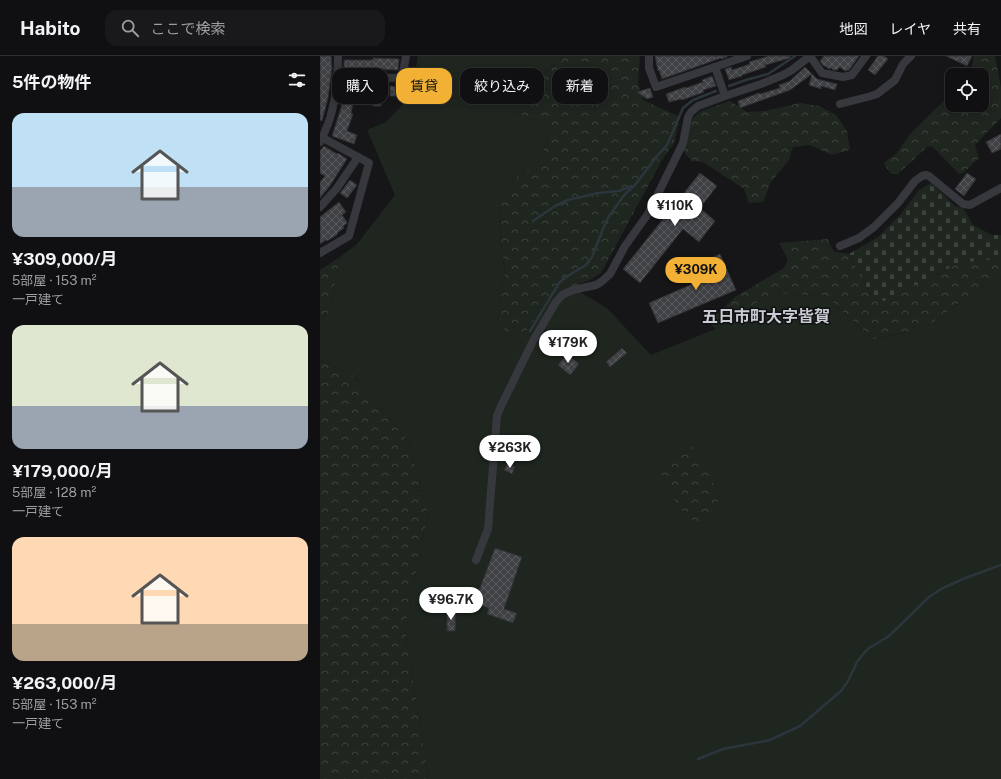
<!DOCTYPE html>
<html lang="ja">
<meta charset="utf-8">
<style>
:root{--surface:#101012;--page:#19191b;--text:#f1f3f6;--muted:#9c9d9f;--line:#303032;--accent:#f2b134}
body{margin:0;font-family:"Public Sans","Noto Sans JP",sans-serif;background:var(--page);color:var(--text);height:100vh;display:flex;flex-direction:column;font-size:15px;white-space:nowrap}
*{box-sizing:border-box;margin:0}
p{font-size:13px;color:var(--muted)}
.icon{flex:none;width:22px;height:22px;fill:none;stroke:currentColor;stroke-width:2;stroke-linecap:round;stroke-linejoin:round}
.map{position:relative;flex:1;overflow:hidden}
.drawer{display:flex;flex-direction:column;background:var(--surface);width:320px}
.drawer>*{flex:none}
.banner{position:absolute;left:12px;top:12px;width:380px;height:36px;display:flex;gap:8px}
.controls{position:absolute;left:625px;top:12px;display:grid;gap:8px}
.controls a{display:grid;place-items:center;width:44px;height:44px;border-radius:8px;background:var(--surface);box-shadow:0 2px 10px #0003,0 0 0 1px var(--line);font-size:20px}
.price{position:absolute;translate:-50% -34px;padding:0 9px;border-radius:14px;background:#fff;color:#222;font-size:13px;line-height:26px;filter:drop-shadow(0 1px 2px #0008)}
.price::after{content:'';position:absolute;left:50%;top:24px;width:12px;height:9px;margin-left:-6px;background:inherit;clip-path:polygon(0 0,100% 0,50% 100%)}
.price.selected{background:var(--accent);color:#111}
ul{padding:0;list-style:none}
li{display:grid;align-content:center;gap:8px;height:212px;padding:0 12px}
li span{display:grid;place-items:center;height:124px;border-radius:12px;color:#555}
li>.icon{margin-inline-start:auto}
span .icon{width:72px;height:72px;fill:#fffc;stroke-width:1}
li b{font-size:17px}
h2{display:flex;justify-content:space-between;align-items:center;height:48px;padding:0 12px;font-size:17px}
.tag{padding:0 14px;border-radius:12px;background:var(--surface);box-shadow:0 2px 10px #0003,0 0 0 1px var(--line);font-size:14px;line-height:36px}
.tag.selected{background:var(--accent);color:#111}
header{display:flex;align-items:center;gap:24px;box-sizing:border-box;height:56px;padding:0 20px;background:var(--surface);border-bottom:1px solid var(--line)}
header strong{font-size:19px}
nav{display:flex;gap:22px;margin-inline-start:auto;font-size:14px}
.search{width:280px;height:36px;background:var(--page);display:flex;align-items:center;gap:10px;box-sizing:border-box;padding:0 14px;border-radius:12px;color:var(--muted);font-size:15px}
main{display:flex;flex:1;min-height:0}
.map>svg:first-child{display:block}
.green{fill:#1e261f}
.forest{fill:url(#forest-crowns)}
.cemetery{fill:url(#cemetery-stones)}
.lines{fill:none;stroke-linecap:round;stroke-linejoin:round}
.stream{stroke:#2c353c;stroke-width:2.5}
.building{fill:url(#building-cross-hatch);stroke:#303034}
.minor{stroke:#37383d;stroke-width:8}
.labels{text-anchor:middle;stroke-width:3;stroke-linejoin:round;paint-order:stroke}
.quarter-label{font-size:16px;font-weight:bold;fill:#c9ccd4;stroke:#111113}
</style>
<header>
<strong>Habito</strong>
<div class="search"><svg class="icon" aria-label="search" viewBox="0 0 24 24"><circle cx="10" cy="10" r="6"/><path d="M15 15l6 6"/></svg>ここで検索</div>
<nav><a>地図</a><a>レイヤ</a><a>共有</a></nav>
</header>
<main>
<section class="drawer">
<h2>5件の物件<svg class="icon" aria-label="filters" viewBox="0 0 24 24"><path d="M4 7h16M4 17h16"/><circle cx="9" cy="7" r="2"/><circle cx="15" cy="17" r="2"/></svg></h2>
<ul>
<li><span style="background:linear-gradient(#bfe0f5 60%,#9aa5b1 0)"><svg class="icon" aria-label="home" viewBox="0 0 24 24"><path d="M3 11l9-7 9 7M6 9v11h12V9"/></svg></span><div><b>¥309,000/月</b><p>5部屋 · 153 m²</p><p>一戸建て</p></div></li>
<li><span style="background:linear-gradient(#dfe7d0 65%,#9aa5b1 0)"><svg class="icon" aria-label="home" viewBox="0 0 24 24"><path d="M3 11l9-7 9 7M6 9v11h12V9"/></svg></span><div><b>¥179,000/月</b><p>5部屋 · 128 m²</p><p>一戸建て</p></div></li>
<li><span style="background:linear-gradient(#ffd9b3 70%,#b9a48a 0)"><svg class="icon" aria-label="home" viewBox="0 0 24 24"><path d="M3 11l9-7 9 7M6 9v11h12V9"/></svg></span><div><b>¥263,000/月</b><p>5部屋 · 153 m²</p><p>一戸建て</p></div></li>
</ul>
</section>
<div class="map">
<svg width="681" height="723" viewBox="0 0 681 723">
<defs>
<pattern id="forest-crowns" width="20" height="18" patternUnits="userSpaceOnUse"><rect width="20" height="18" fill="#1e261f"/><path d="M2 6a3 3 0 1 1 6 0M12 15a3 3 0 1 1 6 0" fill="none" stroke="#3c433d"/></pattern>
<pattern id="cemetery-stones" width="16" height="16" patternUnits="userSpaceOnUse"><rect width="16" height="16" fill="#1e261f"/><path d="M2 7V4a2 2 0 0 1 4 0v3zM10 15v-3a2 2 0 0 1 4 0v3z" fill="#3c433d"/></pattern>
<pattern id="building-cross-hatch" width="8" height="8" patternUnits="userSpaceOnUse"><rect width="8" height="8" fill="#404145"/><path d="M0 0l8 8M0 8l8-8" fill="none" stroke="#595a5e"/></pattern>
</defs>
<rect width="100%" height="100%" fill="#161618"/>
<polygon class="green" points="98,0 244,0 203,35 197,58 217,64 229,76 220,105 197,120 180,144 181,187 185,216 177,264 207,274 227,244 251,231 287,252 331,299 395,273 454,237 506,240 553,283 604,273 667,226 681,222 681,723 109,723 85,573 108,457 88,385 34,320 0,304 0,264 10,255 20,201 37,188 75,139 47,74 66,66 87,44 93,30"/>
<g class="forest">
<polygon points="244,0 320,0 318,26 323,44 360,61 354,87 342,104 281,217 270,224 251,231 227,244 207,274 190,281 177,264 185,216 181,187 180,144 197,120 220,105 229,77 217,64 197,58 203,35"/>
<polygon points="654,0 675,0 681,32 681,62 655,89 659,102 643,117 639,118 613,91 608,90 578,118 571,118 564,108 566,105 576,98 590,78 632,37 632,49 662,49 662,19 650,19"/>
<polygon points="410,45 427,56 445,55 480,47 499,50 516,59 527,75 530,94 511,99 490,89 473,91 469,104 451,126 443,146 429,147 424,133 383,106 372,105 363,95 372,63 381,55"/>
<polygon points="508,183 513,195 529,198 551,239 614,220 639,207 681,202 681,222 667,226 604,273 553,283 506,240 454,237 395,273 389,265 415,241 464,212 468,203 459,187"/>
<polygon points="20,201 10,255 0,264 0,214"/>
<polygon points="0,304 34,320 88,385 108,457 85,573 109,723 0,723"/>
<path d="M364,390L374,391C382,406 411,448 390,462C386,464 379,465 375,466L365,458L347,435L339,412L341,406L353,400Z"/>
</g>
<polygon class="cemetery" points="611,127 623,138 635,150 644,153 653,169 672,179 681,179 681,202 639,207 564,245 551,239 529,198 558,181 580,159 599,134"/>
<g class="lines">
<g class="stream">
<polyline points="409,30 426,24 448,18 475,0"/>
<polyline points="213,165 235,150 248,144 278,137 299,135 312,130"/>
<polyline points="210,275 239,227 246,221 266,209 272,201 283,173 289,160 305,138 315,129 337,100 347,89 363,52 373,44 396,35"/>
<polyline points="378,703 403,693 450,684 480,670 521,635 528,625 537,606 544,597 549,592 566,582 570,579 609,541 621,533 643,523 681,509"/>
</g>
</g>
<g class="building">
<polygon points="0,0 11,0 12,12 8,42 2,65 0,64"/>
<polygon points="335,0 407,0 407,1 401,3 401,2 342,23 339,14 338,15"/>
<polygon points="449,0 470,0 470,2 445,9 446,11 422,19 422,20 409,24 405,13 411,11 412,14 430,8 429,6"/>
<polygon points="504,0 539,0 529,14 525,15 520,11 517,14 513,14 511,12 510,13 508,12 503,9 500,5"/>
<polygon points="558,0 564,0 568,3 555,19 548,14"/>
<polygon points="626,0 652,0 647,10"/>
<polygon points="53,2 79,3 78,14 50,13 50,14 40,14 40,13 24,12 24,4 53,4"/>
<polygon points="485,11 492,18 470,34 420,52 418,45 439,37 440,38 460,32 459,29 470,25"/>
<polygon points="492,18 497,23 517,28 515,34 501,30 501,33 489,29"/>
<polygon points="392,20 396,30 383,34 384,36 362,44 361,43 349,46 346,38 365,31 366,32 383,26 382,24"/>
<polygon points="28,27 36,27 36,29 44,29 44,32 50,32 50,36 61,36 61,50 53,50 53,45 34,44 31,57 33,58 27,75 37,79 34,88 12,80 22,49 21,49 23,41 25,42 25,30 28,30"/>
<polygon points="70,30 81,31 81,40 70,40"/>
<polygon points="330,32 333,41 327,43 317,36"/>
<polygon points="681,78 681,93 672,97 666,86"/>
<polygon points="4,90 17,98 18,97 27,103 9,131 0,142 0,126 5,120 0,117 0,95"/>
<polygon points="380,117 397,130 380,152 395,165 379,186 363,173 320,227 303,213"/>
<polygon points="647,117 656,123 644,140 635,133"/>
<polygon points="30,124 37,129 27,142 20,137"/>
<polygon points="19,146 26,156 22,159 27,166 27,167 23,170 24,172 17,177 18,178 7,185 6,184 0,188 0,161"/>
<polygon points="400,198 416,234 338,267 329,247 386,222 379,208"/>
<polygon points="273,282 275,293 267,295 264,284"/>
<polygon points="302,292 307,297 290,311 286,306"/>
<polygon points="247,298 259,308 250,319 238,309"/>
<polygon points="188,407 195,411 192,418 184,414"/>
<polygon points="175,492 202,501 184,553 197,557 193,567 167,558 169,552 155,547 155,546 139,540 142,531 158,537"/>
<polygon points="127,556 136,556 135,575 127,575"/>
</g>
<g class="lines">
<g class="minor">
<polyline points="329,0 329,12 336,31 427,0"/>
<polyline points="490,0 502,17 523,21 532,19 546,0"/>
<polyline points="395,11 405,40"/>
<polyline points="18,21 82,22 86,0"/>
<polyline points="520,48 551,40 557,38 575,24 583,8 591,0"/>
<path d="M0,86C4,80 5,74 8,68C16,46 18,24 18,0"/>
<polyline points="0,151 17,132 38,101"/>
<polyline points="520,190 539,182 554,171 578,147 595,125 602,120 606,119 609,120 643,148 650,149 681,132"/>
<polyline points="0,197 29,180 49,107 3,82"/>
<polyline points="156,504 168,473 177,360 181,350 213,285 236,246 242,239 253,234 276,229 281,226 290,218 305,190 328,158 363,87 368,61 371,56 378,50 405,40 441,28 463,19 472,14 490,0"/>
</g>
</g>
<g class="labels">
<g class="quarter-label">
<text x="446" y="266">五日市町大字皆賀</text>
</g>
</g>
</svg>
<div class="controls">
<a><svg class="icon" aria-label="locate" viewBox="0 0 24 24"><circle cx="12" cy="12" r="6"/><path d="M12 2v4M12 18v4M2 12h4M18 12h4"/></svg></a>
</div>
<b class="price" style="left:355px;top:171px">¥110K</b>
<b class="price selected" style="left:376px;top:235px">¥309K</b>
<b class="price" style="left:248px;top:308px">¥179K</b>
<b class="price" style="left:190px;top:413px">¥263K</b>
<b class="price" style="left:131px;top:565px">¥96.7K</b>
<div class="banner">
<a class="tag">購入</a>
<a class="tag selected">賃貸</a>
<a class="tag">絞り込み</a>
<a class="tag">新着</a>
</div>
</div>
</main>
